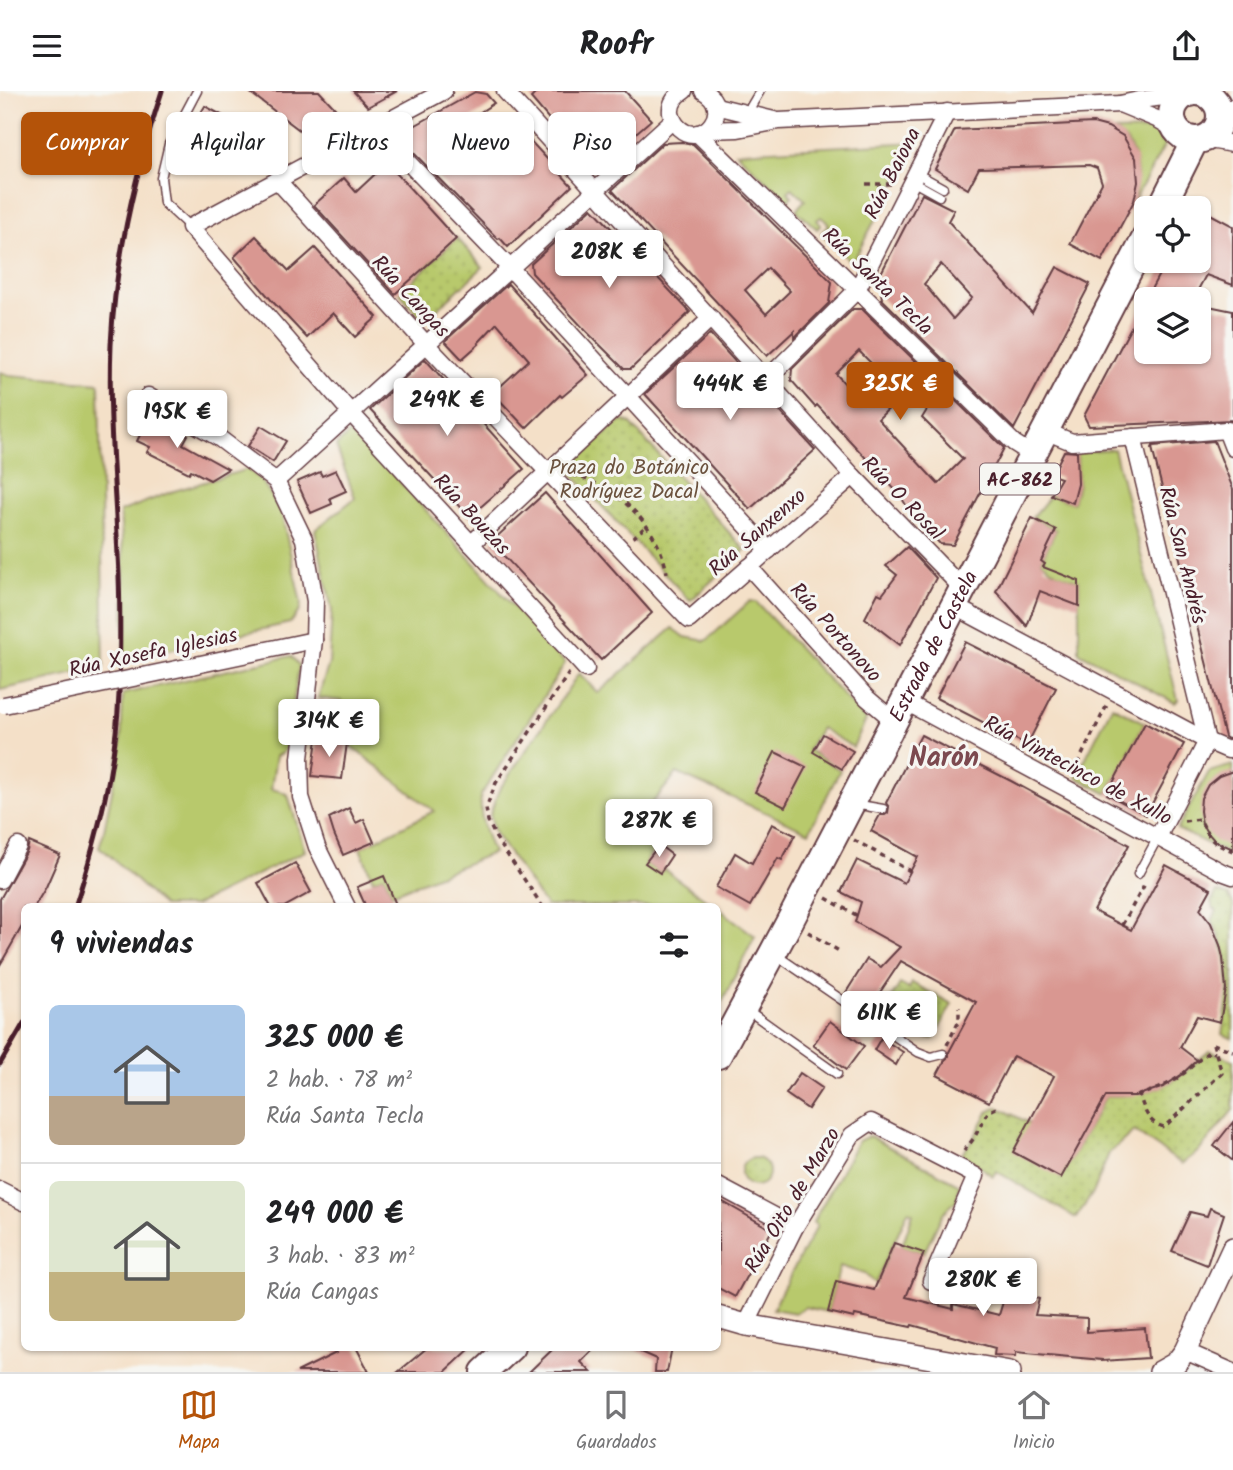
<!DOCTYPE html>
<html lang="es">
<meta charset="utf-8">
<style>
:root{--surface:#fff;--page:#f6f6f6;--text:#202124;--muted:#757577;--line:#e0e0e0;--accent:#b45309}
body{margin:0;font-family:Kalam,sans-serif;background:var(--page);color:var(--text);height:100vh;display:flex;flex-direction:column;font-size:26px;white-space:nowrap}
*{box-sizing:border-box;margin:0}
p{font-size:23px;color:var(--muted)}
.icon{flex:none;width:38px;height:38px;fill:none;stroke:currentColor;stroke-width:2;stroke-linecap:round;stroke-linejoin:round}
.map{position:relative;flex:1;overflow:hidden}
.sheet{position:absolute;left:21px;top:812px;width:700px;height:448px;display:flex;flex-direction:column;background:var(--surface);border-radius:10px;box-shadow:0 2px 5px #0004}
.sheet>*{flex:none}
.hud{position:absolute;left:21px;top:21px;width:700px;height:63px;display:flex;gap:14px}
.buttons{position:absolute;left:1134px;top:105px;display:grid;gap:14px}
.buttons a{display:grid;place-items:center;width:77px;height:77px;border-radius:10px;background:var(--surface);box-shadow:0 2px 5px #0004;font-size:35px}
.price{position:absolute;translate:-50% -60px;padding:0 16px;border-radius:7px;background:#fff;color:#222;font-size:23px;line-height:46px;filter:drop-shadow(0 2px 4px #0008)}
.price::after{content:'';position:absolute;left:50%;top:42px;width:21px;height:16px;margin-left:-10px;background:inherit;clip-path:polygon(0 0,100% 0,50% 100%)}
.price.selected{background:var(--accent);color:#fff}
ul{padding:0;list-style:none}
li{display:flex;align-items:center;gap:21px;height:175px;padding:0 28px}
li+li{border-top:2px solid var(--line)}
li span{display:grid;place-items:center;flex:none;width:196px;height:140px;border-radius:10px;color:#555}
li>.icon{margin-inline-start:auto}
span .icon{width:84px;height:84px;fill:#fffc;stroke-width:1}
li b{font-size:30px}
h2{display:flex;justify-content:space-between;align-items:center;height:84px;padding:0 28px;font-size:30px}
.pill{padding:0 24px;border-radius:10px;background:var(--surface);box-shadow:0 2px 5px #0004;font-size:24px;line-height:63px}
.pill.selected{background:var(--accent);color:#fff}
header{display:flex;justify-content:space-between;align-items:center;height:91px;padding:0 28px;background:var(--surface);font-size:32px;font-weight:600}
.tab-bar{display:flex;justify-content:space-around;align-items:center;height:98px;border-top:2px solid var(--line);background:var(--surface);font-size:19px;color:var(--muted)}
.tab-bar a{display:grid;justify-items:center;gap:4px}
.tab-bar .selected{color:var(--accent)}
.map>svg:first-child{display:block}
.grass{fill:#b8c96c;stroke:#81744c;stroke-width:2}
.park{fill:url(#park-dots);stroke:#81744c;stroke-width:2}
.building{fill:#d99791;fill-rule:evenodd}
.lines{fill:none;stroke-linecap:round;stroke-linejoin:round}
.service-casing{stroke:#643c43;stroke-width:11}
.minor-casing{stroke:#643c43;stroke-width:19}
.tertiary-casing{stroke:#643c43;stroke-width:24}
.primary-casing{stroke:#643c43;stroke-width:30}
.path{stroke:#643c43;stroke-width:3.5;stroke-dasharray:5 5;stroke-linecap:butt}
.service{stroke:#fff;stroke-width:8}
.minor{stroke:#fff;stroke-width:16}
.tertiary{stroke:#fff;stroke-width:21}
.primary{stroke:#fff;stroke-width:26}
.rail{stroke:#4a1f2b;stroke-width:5}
.minor-bridge-casing{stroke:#643c43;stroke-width:19;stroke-linecap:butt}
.minor-bridge{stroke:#fff;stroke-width:16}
.labels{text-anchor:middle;stroke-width:6;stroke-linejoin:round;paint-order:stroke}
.shield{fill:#f6f6f2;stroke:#7e6067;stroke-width:2}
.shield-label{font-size:19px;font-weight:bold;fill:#4a1f2b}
.street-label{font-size:21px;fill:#4a1f2b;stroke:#f6f6f2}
.park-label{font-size:21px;fill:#6b523e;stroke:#f6f6f2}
.district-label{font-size:28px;font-weight:bold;fill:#7c494f;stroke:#f6f6f2}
</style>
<header><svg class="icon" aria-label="menu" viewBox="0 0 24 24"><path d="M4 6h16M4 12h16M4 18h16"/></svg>Roofr<svg class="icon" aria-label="share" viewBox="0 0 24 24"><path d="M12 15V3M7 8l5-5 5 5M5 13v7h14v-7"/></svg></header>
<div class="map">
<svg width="1233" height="1281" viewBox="0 0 1233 1281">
<defs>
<pattern id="park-dots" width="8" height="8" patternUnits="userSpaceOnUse" patternTransform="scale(1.75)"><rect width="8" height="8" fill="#b8c96c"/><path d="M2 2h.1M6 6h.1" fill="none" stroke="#a0ac5e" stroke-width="1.8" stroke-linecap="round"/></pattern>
</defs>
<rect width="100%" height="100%" fill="#f6f6f2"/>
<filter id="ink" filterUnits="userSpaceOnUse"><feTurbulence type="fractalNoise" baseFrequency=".0143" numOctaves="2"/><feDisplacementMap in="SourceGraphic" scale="14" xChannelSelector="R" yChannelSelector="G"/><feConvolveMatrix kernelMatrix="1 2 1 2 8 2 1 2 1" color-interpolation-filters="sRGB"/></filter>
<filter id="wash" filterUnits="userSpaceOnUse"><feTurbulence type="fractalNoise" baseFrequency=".00686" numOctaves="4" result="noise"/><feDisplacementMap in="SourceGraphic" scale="28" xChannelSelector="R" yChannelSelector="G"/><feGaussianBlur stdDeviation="1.57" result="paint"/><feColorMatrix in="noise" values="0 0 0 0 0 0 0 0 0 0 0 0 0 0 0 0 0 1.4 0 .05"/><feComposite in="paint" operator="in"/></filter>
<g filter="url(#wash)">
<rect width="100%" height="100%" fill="#f4e0c8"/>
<g class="grass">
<path d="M1164,39L1170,44L1134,110C1139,84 1140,55 1114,40Z"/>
<polygon points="917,51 852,172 821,142 829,133 821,126 817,129 821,134 817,138 796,119 805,109 792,97 788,101 792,105 787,110 736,61"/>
<polygon points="0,281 9,284 99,292 104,576 0,599"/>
<path d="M353,339L565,572L481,704C479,726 485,742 493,762L392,803L384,785L373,789L360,757L434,720L347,652L341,610L318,607L329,572L332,519L315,439L355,407L336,355Z"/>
<polygon points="1114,358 1178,609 1175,612 1079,561 1079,490 1057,482 1041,470 1056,439 1032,427 1051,404 1073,412 1078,393 1077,361"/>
<path d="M248,378L262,390L281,420L301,512L300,519L290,532L123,569C126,519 124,470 120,421L171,401Z"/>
<polygon points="750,510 756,511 866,629 853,656 821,637 808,659 840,679 809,741 677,682 635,733 659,754 645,772 660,782 663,778 715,815 546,815 494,741 490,723 499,699 579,582 598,602 673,537 685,546 706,550"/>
<polygon points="291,565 299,574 287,655 282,662 276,665 271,698 280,700 288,704 305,760 194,815 163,815 107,762 99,756 103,744 121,656 123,603"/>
<polygon points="1112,615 1145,632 1129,661 1131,679 1122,675 1107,703 1076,686"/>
<polygon points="1233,674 1233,765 1177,738 1209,681"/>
<polygon points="718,817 755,845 718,919"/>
<polygon points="869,1045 960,1094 956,1110 943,1122 924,1162 902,1155 913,1122 908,1120 875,1193 864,1183 840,1175 828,1221 805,1216 795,1222 773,1218 781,1201 817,1135 813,1131 858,1050"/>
</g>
<g class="park">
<polygon points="457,147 483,176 424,230 400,202"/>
<polygon points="624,330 629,331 745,459 691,509 688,508 573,384 570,379 572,374 619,331"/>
<path d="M1217,801L1229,805L1233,814V948L1222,943C1231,896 1233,873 1212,829L1217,820L1213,817L1211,811Z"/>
<polygon points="912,892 952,913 934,947 930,948 919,944 883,920 900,893 909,898"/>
<path d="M1210,960L1233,969V1019L1200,1059L1182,1073L1134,1040L1109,1062L1094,1100L1076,1127L996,1080L993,1085L962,1063L974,1047L988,1021L998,1016L1029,1032L1061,1086L1106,1005C1133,1006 1158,1001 1180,985C1191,977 1199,967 1210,960Z"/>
<circle cx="755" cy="1081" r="14"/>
</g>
<g id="blocks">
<g class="building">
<polygon points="248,0 319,0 345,28 310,47"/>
<polygon points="353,0 397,0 368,16"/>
<polygon points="538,0 625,0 651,29 621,55 629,55 607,75 588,74 531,7"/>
<polygon points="475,1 486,3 494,12 452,40 475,64 507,31 513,31 572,95 508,156 500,147 498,148 406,54 407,39"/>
<polygon points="205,15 225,26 197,73 177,61"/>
<polygon points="1093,32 1108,36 1123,45 1136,67 1138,91 1134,110 1102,170 1070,153 1102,92 1097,77 1089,74 979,77 968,98 935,78 955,39"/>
<path d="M682,51L693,53L832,191L829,212L794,247V240L767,265L612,99L663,52ZM768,177L790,200L766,223L745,199Z"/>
<polygon points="387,72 456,148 395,203 314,114 344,87 356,101"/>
<path d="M922,103L954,119L948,130L1032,222L1057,176L1090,193L1014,338L882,208L879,186ZM941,173L972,207L953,228L924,193Z"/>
<polygon points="592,117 690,221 631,278 624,278 586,240 532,182 531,173"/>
<polygon points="1199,117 1233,135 1233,194 1206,184 1193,208 1146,208 1146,261 1199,261 1199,213 1233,220 1233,329 1089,335 1084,325 1166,170 1199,170"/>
<polygon points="256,145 289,180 315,157 377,226 355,246 333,222 307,247 273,211 234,166"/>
<polygon points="508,193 588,284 562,306 560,304 526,337 493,302 529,269 497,232 478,252 479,253 462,268 445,250"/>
<path d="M853,218H862L1004,357L953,454L940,453L908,417L899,403L817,314L815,316L791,289L792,278ZM859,260L878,279L858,307L836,283ZM907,300L927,319L922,327L963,368L938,393L878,328Z"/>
<polygon points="710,243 815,359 750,418 645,303"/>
<polygon points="425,268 524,378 469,426 370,319"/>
<polygon points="149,326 170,337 171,335 188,344 183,353 228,378 210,389 191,379 189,382 147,361 150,356 137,350"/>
<polygon points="261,335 286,350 273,371 248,355"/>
<polygon points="1214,350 1233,398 1233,647 1228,648 1225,646 1152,357 1153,355"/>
<polygon points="1064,360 1077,361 1078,393 1073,412 1051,404 1061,387 1052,384"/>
<polygon points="336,379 346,400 330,407 332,413 311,422 297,391 320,381 322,385"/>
<polygon points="545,402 652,522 601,569 491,451"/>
<polygon points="1032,427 1056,439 1041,470 1045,473 1043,476 1079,490 1079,515 1040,500 1027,535 996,500"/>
<polygon points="907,456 936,487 900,554 865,527 878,502 882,504 897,484 886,475"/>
<polygon points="965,551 1056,597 1027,654 936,607"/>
<polygon points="1145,632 1184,653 1146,724 1107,703"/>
<polygon points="823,643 853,660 842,678 813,661"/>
<polygon points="921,644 1011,690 1129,754 1094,820 1131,839 1166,774 1211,798 1200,818 1211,832 1220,854 1223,867 1226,898 1220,931 1197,925 1180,956 1197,969 1181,984 1163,996 1135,1005 1106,1005 1061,1087 1013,1061 1054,985 1013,965 989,1011 937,984 945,969 949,965 949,961 976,911 901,870 868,919 845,903 867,868 881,876 900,856 855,831 861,811 841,801 857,769 904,792 918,766 871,740 880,724 885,724 888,722 889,716 886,712"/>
<polygon points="317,648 347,652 342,688 312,685"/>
<polygon points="775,661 806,676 785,716 755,701"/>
<polygon points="1233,680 1233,758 1215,750 1206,740 1202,733 1200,720 1201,707 1208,694 1219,685"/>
<polygon points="349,717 356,732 364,728 374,751 343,764 334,743 329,727"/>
<polygon points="772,733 795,744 782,769 778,767 750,815 716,796 735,762 752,772"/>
<polygon points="29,751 60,764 46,796 34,816 24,816 24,832 0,874 0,808 27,760"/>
<polygon points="659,754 672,764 660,782 645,772"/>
<polygon points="295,772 311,801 284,816 271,816 258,792"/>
<polygon points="384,785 397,816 366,816 357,796"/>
<polygon points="830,930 864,955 846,979 813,954"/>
<polygon points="881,947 903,961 896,974 874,959"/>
<polygon points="800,982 822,997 808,1018 786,1003"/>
<polygon points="1233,1031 1233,1070 1214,1055"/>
<polygon points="718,1108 772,1139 735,1206 718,1197"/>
<polygon points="1210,1117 1224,1123 1207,1174 1172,1160 1190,1121 1207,1125"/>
<polygon points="894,1152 924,1162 906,1206 953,1218 953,1213 999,1224 1007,1198 1039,1208 1035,1224 1087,1227 1087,1241 1145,1237 1148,1267 1102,1270 1102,1269 1016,1261 1016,1265 994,1264 995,1257 912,1234 911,1236 855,1224 854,1227 828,1221 836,1190 874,1199"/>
<polygon points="333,1256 356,1256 369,1281 297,1281 336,1262"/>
<polygon points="428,1256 472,1256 445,1281 398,1281"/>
<polygon points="555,1256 596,1256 581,1271 591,1281 529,1281"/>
<polygon points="629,1256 672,1256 667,1281 655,1281 656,1268"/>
</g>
</g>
</g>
<g filter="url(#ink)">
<use href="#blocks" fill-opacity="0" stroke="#643c43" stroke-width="2"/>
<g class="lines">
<defs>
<g id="service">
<polyline points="747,22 760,0"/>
<polyline points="916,82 943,97"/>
<polyline points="912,90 939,105"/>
<polyline points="190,136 164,112 161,87 169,53 197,0"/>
<polyline points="854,713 883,718"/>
<polyline points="1138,783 1158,746"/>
<polyline points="776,864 918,961 931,966 943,963"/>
<polyline points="746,918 837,983"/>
</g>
<g id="minor">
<polyline points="444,0 190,136 351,322 586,578"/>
<polyline points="505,0 853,385 963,498"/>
<path d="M684,0C676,5 670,12 671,22C672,28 675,33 679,37C702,58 735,18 703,0"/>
<polyline points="1120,13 1159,29 1176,39"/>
<polyline points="716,15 774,29"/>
<polyline points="1219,18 1233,17"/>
<polyline points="1218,33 1233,26"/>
<polyline points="375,37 510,177 769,459"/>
<polyline points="706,39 738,38 779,30 1120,13 1139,9 1189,3"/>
<polyline points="697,42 1014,352 1033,364"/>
<polyline points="1203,48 1233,53"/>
<polyline points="277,89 426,253 689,529 853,385"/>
<polyline points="766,289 857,199 947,21"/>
<polyline points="148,305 219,347 276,390 304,448 315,510 314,549 300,667 301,706 317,756 347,816"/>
<polyline points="1226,339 1233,357"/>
<polyline points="1045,340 1072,351 1226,339 1233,340"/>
<polyline points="1133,346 1207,650 1158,746"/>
<polyline points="276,390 673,29"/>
<polyline points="471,453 711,227"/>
<polyline points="749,476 867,607 894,630"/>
<polyline points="954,515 1207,650 1228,659 1233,657"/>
<polyline points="191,575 314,549"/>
<polyline points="904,610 1222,781 1233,785"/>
<polyline points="0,789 18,755"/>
<polyline points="718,1095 795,1136"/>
<polyline points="0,1099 24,1111"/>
<polyline points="746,1234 795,1136 852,1044 871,1031 976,1085 931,1190"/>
<polyline points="1185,1260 1233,1281"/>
</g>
<g id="tertiary">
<polyline points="718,1226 746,1234 1010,1281"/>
<polyline points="1160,1281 1176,1272 1185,1260 1233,1157"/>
</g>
<g id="primary">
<circle cx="1196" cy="25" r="24"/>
<polyline points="1161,117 1195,49"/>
<path id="s1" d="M718,964L790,830L1146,146"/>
<polyline points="484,1281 511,1256"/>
</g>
</defs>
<use href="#service" class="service-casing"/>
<use href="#minor" class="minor-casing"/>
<use href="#tertiary" class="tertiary-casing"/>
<use href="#primary" class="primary-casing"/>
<g class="path">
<polyline points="866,93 895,93"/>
<path d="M573,384C619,397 658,434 667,482"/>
<polyline points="633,447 647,434"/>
<polyline points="1073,682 1107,614"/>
<path d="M1184,730L1200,728C1210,748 1210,752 1233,760"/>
<polyline points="854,749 910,780"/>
<polyline points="826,807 858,825"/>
<polyline points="543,816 496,747 488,730 486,717 496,692 569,582"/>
<polyline points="1122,834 1145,793"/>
<polyline points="808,841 839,860"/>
<path d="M1213,953L1222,982L1164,1036C1147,1032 1145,1019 1139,1004C1154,999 1167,995 1180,985C1191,977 1199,968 1210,960L1215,962"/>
<polyline points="1213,953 1233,960"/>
<polyline points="947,954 959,929 959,916"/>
<polyline points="964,1060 974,1047 988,1021 998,1016"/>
</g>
<use href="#service" class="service"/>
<use href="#minor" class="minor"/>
<use href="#tertiary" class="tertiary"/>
<use href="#primary" class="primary"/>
<g class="rail">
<path d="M75,816C97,747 116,676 119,603C120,558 121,511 118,465C115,395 108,325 111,254C115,167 135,83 162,0"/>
<polyline points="0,973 24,932"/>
</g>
<defs>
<polyline id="minor-bridge" points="4,614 191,575"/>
</defs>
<use href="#minor-bridge" class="minor-bridge-casing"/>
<use href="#minor-bridge" class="minor-bridge"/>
</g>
</g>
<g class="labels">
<rect class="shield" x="980" y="372.5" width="80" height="31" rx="5"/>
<g class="shield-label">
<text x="1020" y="395">AC-862</text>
</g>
<g class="street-label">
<text transform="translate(892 82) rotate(-63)" y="7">Rúa Baiona</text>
<text transform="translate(878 190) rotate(44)" y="7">Rúa Santa Tecla</text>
<text transform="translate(411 205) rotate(47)" y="7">Rúa Cangas</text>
<text transform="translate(903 407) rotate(46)" y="7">Rúa O Rosal</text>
<text transform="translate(472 423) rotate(47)" y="7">Rúa Bouzas</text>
<text transform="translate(757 441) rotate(-41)" y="7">Rúa Sanxenxo</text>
<text transform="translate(1183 464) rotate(76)" y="7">Rúa San Andrés</text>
<text transform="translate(836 541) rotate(48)" y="7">Rúa Portonovo</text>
<text dy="7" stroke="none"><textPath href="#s1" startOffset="462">Estrada de Castela</textPath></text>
<text transform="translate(153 561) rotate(-12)" y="7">Rúa Xosefa Iglesias</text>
<text transform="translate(1078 679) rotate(28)" y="7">Rúa Vintecinco de Xullo</text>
<text transform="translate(792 1109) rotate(-59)" y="7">Rúa Oito de Marzo</text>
</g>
<g class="park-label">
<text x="629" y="383">Praza do Botánico<tspan x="629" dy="24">Rodríguez Dacal</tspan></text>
</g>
<g class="district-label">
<text x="944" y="675">Narón</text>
</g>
</g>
</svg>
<div class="buttons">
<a><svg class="icon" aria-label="locate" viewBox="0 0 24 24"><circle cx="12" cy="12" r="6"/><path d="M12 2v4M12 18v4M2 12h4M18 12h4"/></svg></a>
<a><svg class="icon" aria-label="layers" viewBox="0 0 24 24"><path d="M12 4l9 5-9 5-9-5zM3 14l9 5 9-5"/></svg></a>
</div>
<b class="price" style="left:609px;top:199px">208K €</b>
<b class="price" style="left:730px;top:331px">444K €</b>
<b class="price selected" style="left:900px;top:331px">325K €</b>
<b class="price" style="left:447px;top:347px">249K €</b>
<b class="price" style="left:177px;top:359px">195K €</b>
<b class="price" style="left:329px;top:668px">314K €</b>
<b class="price" style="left:659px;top:768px">287K €</b>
<b class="price" style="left:889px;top:960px">611K €</b>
<b class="price" style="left:983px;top:1227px">280K €</b>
<div class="hud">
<a class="pill selected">Comprar</a>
<a class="pill">Alquilar</a>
<a class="pill">Filtros</a>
<a class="pill">Nuevo</a>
<a class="pill">Piso</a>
</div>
<section class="sheet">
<h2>9 viviendas<svg class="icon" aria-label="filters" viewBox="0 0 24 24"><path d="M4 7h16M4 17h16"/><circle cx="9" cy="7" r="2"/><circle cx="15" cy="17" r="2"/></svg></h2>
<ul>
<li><span style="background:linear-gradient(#a9c7e8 65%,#b9a48a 0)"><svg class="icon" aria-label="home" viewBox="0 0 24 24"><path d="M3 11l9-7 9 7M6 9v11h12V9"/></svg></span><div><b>325 000 €</b><p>2 hab. · 78 m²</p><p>Rúa Santa Tecla</p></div></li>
<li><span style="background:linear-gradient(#dfe7d0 65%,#c2b280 0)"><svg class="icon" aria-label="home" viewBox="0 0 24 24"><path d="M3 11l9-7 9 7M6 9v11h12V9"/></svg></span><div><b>249 000 €</b><p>3 hab. · 83 m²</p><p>Rúa Cangas</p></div></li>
</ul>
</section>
</div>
<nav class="tab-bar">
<a class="selected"><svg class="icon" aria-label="map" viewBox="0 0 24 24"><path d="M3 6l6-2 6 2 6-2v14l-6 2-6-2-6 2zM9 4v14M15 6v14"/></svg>Mapa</a>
<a><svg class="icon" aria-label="saved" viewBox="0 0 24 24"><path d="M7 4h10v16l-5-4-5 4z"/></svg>Guardados</a>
<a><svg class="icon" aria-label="home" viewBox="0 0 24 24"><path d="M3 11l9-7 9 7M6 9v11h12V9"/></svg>Inicio</a>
</nav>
